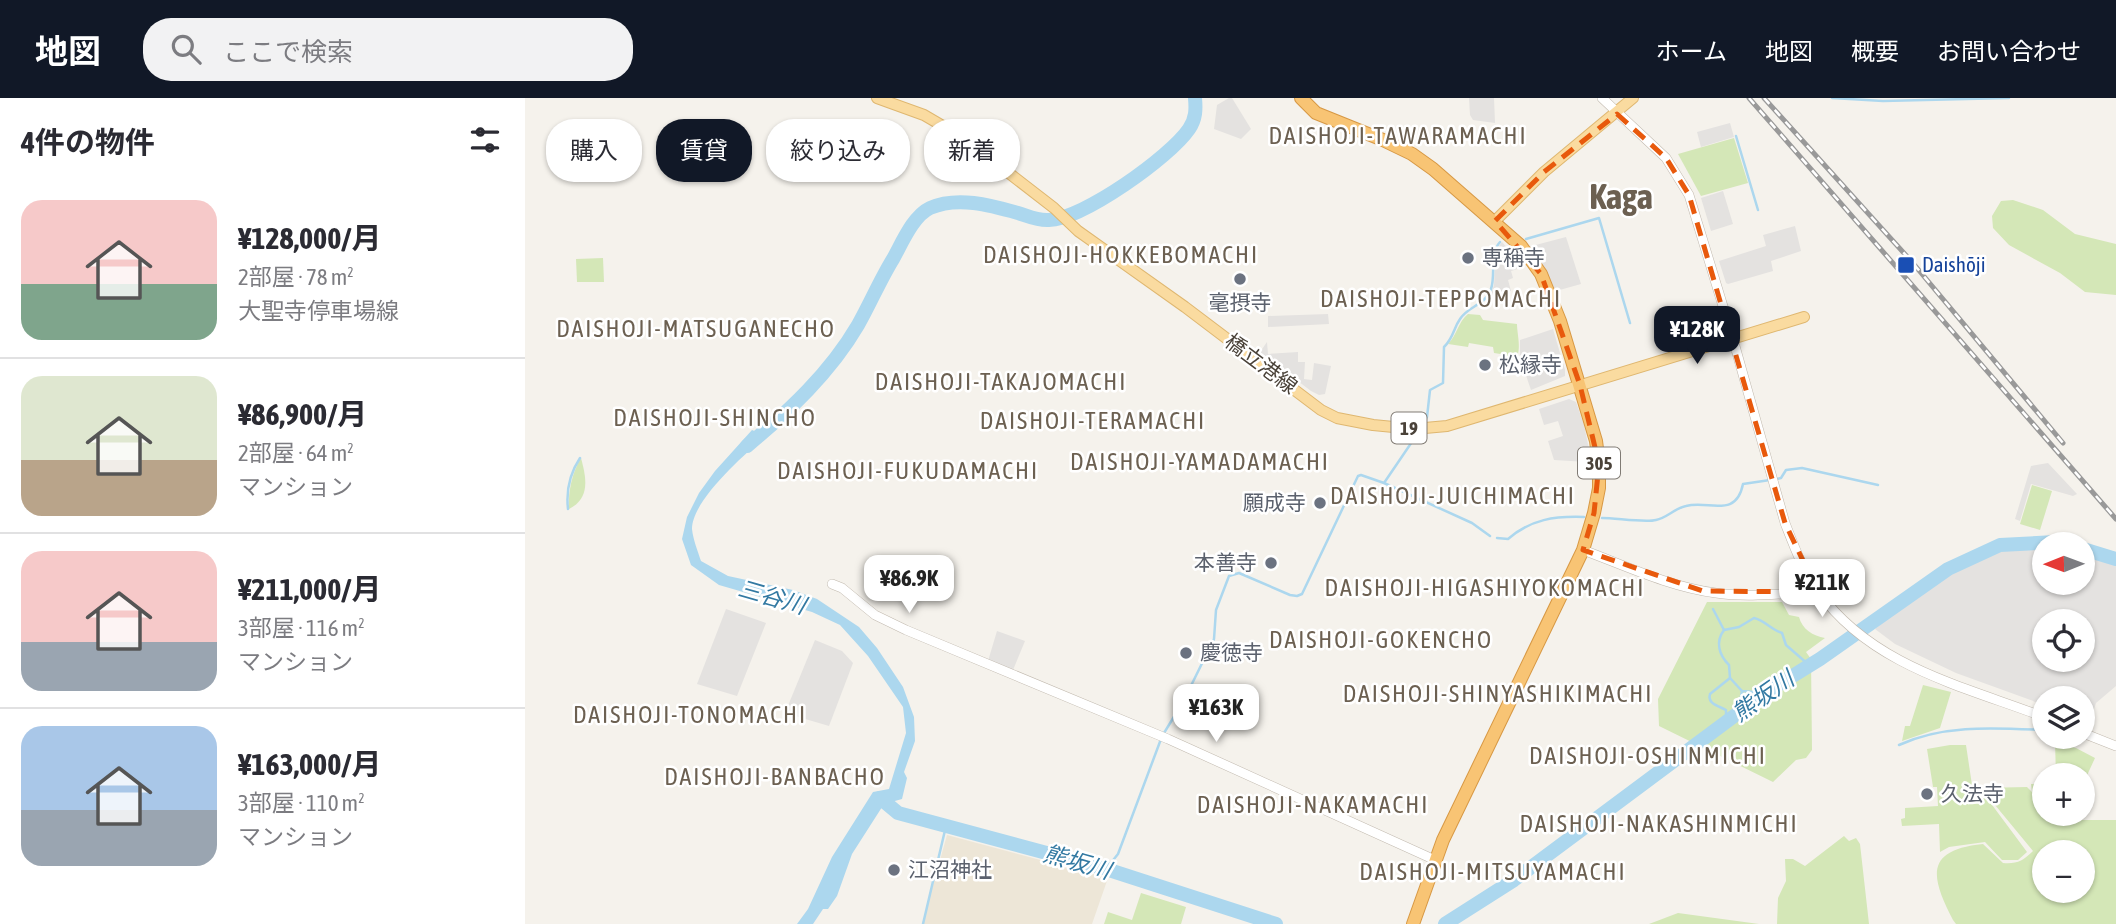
<!DOCTYPE html>
<html lang="ja">
<meta charset="utf-8">
<style>
:root{--surface:#fff;--page:#f2f2f3;--text:#2b2b33;--muted:#7c7c81;--line:#e1e1e2;--accent:#111827}
body{margin:0;font-family:"Asap Condensed","Noto Sans JP",sans-serif;background:var(--page);color:var(--text);height:100vh;display:flex;flex-direction:column;font-size:26px;white-space:nowrap}
*{box-sizing:border-box;margin:0}
p{font-size:23px;color:var(--muted)}
.icon{flex:none;width:38px;height:38px;fill:none;stroke:currentColor;stroke-width:2;stroke-linecap:round;stroke-linejoin:round}
.map{position:relative;flex:1;overflow:hidden}
.panel{display:flex;flex-direction:column;background:var(--surface);width:525px}
.panel>*{flex:none}
.banner{position:absolute;left:21px;top:21px;width:665px;height:63px;display:flex;gap:14px}
.needle{width:46px;rotate:269deg}
.tools{position:absolute;left:1507px;top:434px;display:grid;gap:14px}
.tools a{display:grid;place-items:center;width:63px;height:63px;border-radius:50%;background:var(--surface);box-shadow:0 2px 5px #0004;font-size:35px}
.price{position:absolute;translate:-50% -60px;padding:0 16px;border-radius:14px;background:#fff;color:#222;font-size:23px;line-height:46px;filter:drop-shadow(0 2px 4px #0008)}
.price::after{content:'';position:absolute;left:50%;top:42px;width:21px;height:16px;margin-left:-10px;background:inherit;clip-path:polygon(0 0,100% 0,50% 100%)}
.price.active{background:var(--accent);color:#fff}
ul{padding:0;list-style:none}
li{display:flex;align-items:center;gap:21px;height:175px;padding:0 21px}
li+li{border-top:2px solid var(--line)}
li span{display:grid;place-items:center;flex:none;width:196px;height:140px;border-radius:21px;color:#555}
li>.icon{margin-inline-start:auto}
span .icon{width:84px;height:84px;fill:#fffc;stroke-width:1}
li b{font-size:30px}
h2{display:flex;justify-content:space-between;align-items:center;height:84px;padding:0 21px;font-size:30px}
.chip{padding:0 24px;border-radius:28px;background:var(--surface);box-shadow:0 2px 5px #0004;font-size:24px;line-height:63px}
.chip.active{background:var(--accent);color:#fff}
header{display:flex;align-items:center;gap:42px;box-sizing:border-box;height:98px;padding:0 35px;background:var(--accent);color:#fff}
header strong{font-size:33px}
nav{display:flex;gap:38px;margin-inline-start:auto;font-size:24px}
.search{width:490px;height:63px;background:var(--page);display:flex;align-items:center;gap:18px;box-sizing:border-box;padding:0 24px;border-radius:28px;color:var(--muted);font-size:26px}
main{display:flex;flex:1;min-height:0}
.map>svg:first-child{display:block}
.education{fill:#ede6d7}
.green{fill:#d4e7b7;fill-rule:evenodd}
.parking{fill:#e4e2e0;fill-rule:evenodd}
.water{fill:#acd7ee}
.lines{fill:none;stroke-linecap:round;stroke-linejoin:round}
.stream{stroke:#acd7ee;stroke-width:2.5}
.river{stroke:#acd7ee;stroke-width:14}
.minor-casing{stroke:#c1b9ae;stroke-width:10}
.major-casing{stroke:#dfb770;stroke-width:12}
.highway-casing{stroke:#d79844;stroke-width:14}
.minor{stroke:#fff;stroke-width:9}
.major{stroke:#fadba0;stroke-width:10}
.highway{stroke:#f8c474;stroke-width:12}
.rail-casing{stroke:#999;stroke-width:5}
.rail{stroke:#fff;stroke-width:2.5;stroke-dasharray:8;stroke-linecap:butt}
.marked{fill:none;stroke:#e8590c;stroke-width:5;stroke-dasharray:14 9;stroke-linejoin:round}
.worship-dot{fill:#6b7280;stroke:#fff;stroke-width:2.5}
.transit-dot{fill:#1a4fb4;stroke:#fff;stroke-width:2.5}
.labels{text-anchor:middle;stroke-width:5;stroke-linejoin:round;paint-order:stroke}
.shield{fill:#fff;stroke:#807b74;stroke-width:2}
.shield-label{font-size:19px;font-weight:bold;fill:#4a4239}
.worship-label{font-size:21px;fill:#5b616d;stroke:#fff;text-anchor:start}
.transit-label{font-size:21px;fill:#164399;stroke:#fff;text-anchor:start}
.street-label{font-size:21px;fill:#4a4239;stroke:#fff}
.water-label{font-size:23px;font-style:italic;fill:#3279a2;stroke:#fff}
.quarter-label{font-size:24px;letter-spacing:2px;fill:#6c6051;stroke:#fff}
.town-label{font-size:35px;font-weight:bold;fill:#6c6051;stroke:#fff}
</style>
<header>
<strong>地図</strong>
<div class="search"><svg class="icon" aria-label="search" viewBox="0 0 24 24"><circle cx="10" cy="10" r="6"/><path d="M15 15l6 6"/></svg>ここで検索</div>
<nav><a>ホーム</a><a>地図</a><a>概要</a><a>お問い合わせ</a></nav>
</header>
<main>
<section class="panel">
<h2>4件の物件<svg class="icon" aria-label="filters" viewBox="0 0 24 24"><path d="M4 7h16M4 17h16"/><circle cx="9" cy="7" r="2"/><circle cx="15" cy="17" r="2"/></svg></h2>
<ul>
<li><span style="background:linear-gradient(#f6c9c9 60%,#7fa58c 0)"><svg class="icon" aria-label="home" viewBox="0 0 24 24"><path d="M3 11l9-7 9 7M6 9v11h12V9"/></svg></span><div><b>¥128,000/月</b><p>2部屋 · 78 m²</p><p>大聖寺停車場線</p></div></li>
<li><span style="background:linear-gradient(#dfe7d0 60%,#b9a48a 0)"><svg class="icon" aria-label="home" viewBox="0 0 24 24"><path d="M3 11l9-7 9 7M6 9v11h12V9"/></svg></span><div><b>¥86,900/月</b><p>2部屋 · 64 m²</p><p>マンション</p></div></li>
<li><span style="background:linear-gradient(#f6c9c9 65%,#9aa5b1 0)"><svg class="icon" aria-label="home" viewBox="0 0 24 24"><path d="M3 11l9-7 9 7M6 9v11h12V9"/></svg></span><div><b>¥211,000/月</b><p>3部屋 · 116 m²</p><p>マンション</p></div></li>
<li><span style="background:linear-gradient(#a9c7e8 60%,#9aa5b1 0)"><svg class="icon" aria-label="home" viewBox="0 0 24 24"><path d="M3 11l9-7 9 7M6 9v11h12V9"/></svg></span><div><b>¥163,000/月</b><p>3部屋 · 110 m²</p><p>マンション</p></div></li>
</ul>
</section>
<div class="map">
<svg width="1591" height="826" viewBox="0 0 1591 826">
<rect width="100%" height="100%" fill="#f5f2ec"/>
<polygon class="education" points="422,737 583,780 567,826 397,826"/>
<g class="green">
<polygon points="1209,40 1223,85 1176,98 1153,56"/>
<polygon points="1488,102 1518,112 1550,136 1591,146 1591,197 1560,194 1535,175 1484,147 1468,130 1467,118 1476,103"/>
<polygon points="78,160 79,184 52,184 51,161"/>
<path d="M943,216L955,217L958,222L992,226C992,239 1000,261 983,266L982,257L969,255L968,249L944,245L943,249L923,246C932,237 933,224 943,216Z"/>
<path d="M56,360C61,379 66,400 44,411C43,393 47,375 56,360Z"/>
<polygon points="1507,387 1527,393 1515,432 1495,426"/>
<path d="M1182,504H1257L1264,517L1274,519C1277,531 1288,538 1300,540L1281,554L1286,561L1287,652L1281,660L1271,662L1248,684L1134,628L1133,601Z"/>
<polygon points="1398,587 1426,594 1415,630 1377,643 1380,628 1385,628"/>
<polygon points="1530,645 1551,650 1570,660 1558,686 1558,677 1531,677"/>
<polygon points="1425,647 1441,647 1447,687 1453,688 1502,754 1493,762 1477,762 1460,744 1424,749 1415,754 1414,726 1377,728 1376,721 1380,720 1380,710 1413,708 1412,689 1408,689 1402,651"/>
<path d="M1506,686H1519V698L1508,695L1519,702V716H1544L1555,722H1591V826H1431L1428,822C1405,778 1400,752 1458,746L1478,765C1492,766 1498,763 1508,753L1456,690L1502,689L1507,694ZM1519,754H1558V793H1519Z"/>
<polygon points="1319,738 1324,743 1331,740 1335,746 1344,826 1252,826 1253,800 1261,783 1260,761 1268,761 1280,768"/>
<polygon points="616,795 661,809 656,826 579,826 583,814 607,822"/>
<polygon points="1153,815 1234,826 1124,826"/>
</g>
<g class="parking">
<polygon points="704,0 707,0 726,31 716,41 689,31 692,7"/>
<polygon points="944,0 969,0 970,25 948,22 945,17"/>
<polygon points="1205,25 1209,39 1176,49 1172,34"/>
<polygon points="297,42 333,55 325,79 288,64"/>
<polygon points="1198,93 1208,126 1186,133 1176,100"/>
<polygon points="1270,128 1276,153 1246,163 1248,173 1203,186 1201,185 1194,163 1241,148 1238,137"/>
<polygon points="1041,139 1056,186 1031,193 1003,149"/>
<polygon points="977,144 999,169 986,173 988,180 983,182 986,193 968,197 966,197 969,187 971,152"/>
<polygon points="803,216 804,226 743,229 743,218"/>
<polygon points="1028,231 1040,272 1040,278 1006,292 995,260 995,242"/>
<polygon points="742,244 743,256 773,254 773,264 780,264 779,281 787,282 789,265 806,268 800,296 794,297 786,293 735,254"/>
<polygon points="1044,301 1051,304 1059,327 1064,351 1062,364 1029,362 1023,343 1038,338 1033,323 1019,327 1014,311"/>
<polygon points="1523,365 1552,396 1548,398 1506,386 1495,423 1490,421 1506,368"/>
<path d="M1519,448V485H1558V455L1591,465V588L1571,605L1565,624L1558,621V600H1519V607L1431,575L1370,546L1350,531L1381,505L1419,480L1457,459L1491,449ZM1519,523H1558V562H1519Z"/>
<polygon points="201,511 241,525 212,598 172,586"/>
<polygon points="472,533 500,543 488,572 463,563"/>
<polygon points="290,542 317,553 328,565 304,628 260,615"/>
</g>
<path class="water" d="M227,332L241,338C220,356 167,402 167,431C168,441 173,454 176,463L203,478L268,492L292,501L334,529L352,550L378,589L389,619L390,643L379,674L382,680L377,701L359,706L327,756L312,798L303,811H298L288,826H272L283,811L307,759L348,694L364,691L381,635L378,609L343,558L315,527L287,514L194,487L166,467L157,441L162,419L174,395L190,373Z"/>
<g class="lines">
<g class="stream">
<polyline points="1307,0 1358,3 1484,0"/>
<polyline points="1211,38 1233,112"/>
<polyline points="1001,141 1074,120 1105,225"/>
<path d="M898,326L902,319L905,292L918,285L919,249C929,239 928,231 935,221C943,208 961,207 966,191C971,177 964,156 975,144"/>
<polyline points="1252,381 1256,380 1261,372 1277,370 1353,387"/>
<polyline points="859,385 947,425 965,438"/>
<path d="M43,411C41,393 45,375 55,360"/>
<path d="M1077,420C1091,420 1120,425 1131,422C1142,420 1150,410 1161,408C1184,402 1211,421 1218,386L1245,382"/>
<path d="M972,440L983,441C1006,421 1030,418 1059,419"/>
<path d="M1188,511L1199,532L1214,529L1229,520C1239,522 1247,532 1257,535L1261,547L1284,567"/>
<path d="M1199,532C1190,544 1194,557 1204,567L1205,580L1185,596C1182,606 1194,608 1201,612V624"/>
<polyline points="1205,580 1217,593 1229,594 1235,599"/>
<polyline points="1217,593 1215,604 1220,610"/>
<polyline points="639,635 658,604 689,541 691,512 704,478 714,475 765,497 772,498 777,496 833,378 836,377 859,385 893,335"/>
<path d="M1374,647C1419,626 1471,630 1519,632"/>
<polyline points="581,771 593,756 636,641"/>
<polyline points="398,826 421,728"/>
</g>
<g class="river">
<path d="M222,348C264,313 305,275 333,227C345,206 355,182 368,161C377,145 388,118 405,110C432,98 465,107 493,115C503,118 513,123 524,122C558,121 645,59 664,31C671,21 671,11 670,0"/>
<polyline points="1558,451 1591,461"/>
<polyline points="355,700 373,715 581,771 751,826"/>
<polyline points="920,826 989,782 1240,595 1295,561 1423,471 1475,447 1530,444 1544,446"/>
</g>
<defs>
<g id="minor">
<path d="M1077,0L1141,60L1164,97L1208,241L1260,425C1269,448 1278,473 1293,493C1346,568 1438,588 1519,619"/>
<path d="M1058,452C1101,468 1145,489 1191,495C1224,500 1260,495 1293,494"/>
<polyline points="307,486 317,490 350,517 381,532 643,641 910,762"/>
<polyline points="1558,635 1591,648"/>
</g>
<g id="major">
<polyline points="352,0 399,17 440,41 529,110 553,133 660,209 796,312 812,320 848,327 889,331 922,328 1279,219"/>
<polyline points="970,123 1019,74 1108,0"/>
</g>
<polyline id="highway" points="776,0 791,15 858,42 887,56 908,71 996,148 1016,176 1035,223 1071,343 1074,366 1074,390 1069,415 1058,452 918,742 888,826"/>
</defs>
<use href="#minor" class="minor-casing"/>
<use href="#major" class="major-casing"/>
<use href="#highway" class="highway-casing"/>
<use href="#minor" class="minor"/>
<use href="#major" class="major"/>
<use href="#highway" class="highway"/>
<defs>
<g id="rail">
<polyline points="1224,0 1591,421"/>
<polyline points="1239,0 1387,164 1538,345"/>
</g>
</defs>
<use href="#rail" class="rail-casing"/>
<use href="#rail" class="rail"/>
</g>
<path class="marked" d="M1092,16L1141,60L1164,97L1260,425L1293,494L1178,493L1058,452L1069,415L1074,366L1055,287L1016,176L970,123L1019,74Z"/>
<g class="worship-dot">
<circle cx="943" cy="160" r="7"/>
<circle cx="715" cy="181" r="7"/>
<circle cx="960" cy="267" r="7"/>
<circle cx="795" cy="405" r="7"/>
<circle cx="746" cy="465" r="7"/>
<circle cx="661" cy="555" r="7"/>
<circle cx="1402" cy="696" r="7"/>
<circle cx="369" cy="772" r="7"/>
</g>
<rect class="transit-dot" x="1372" y="158" width="18" height="18" rx="3.5"/>
<g class="labels">
<g class="shield">
<rect x="866.5" y="314.5" width="35" height="31" rx="5"/>
<rect x="1053" y="349.5" width="42" height="31" rx="5"/>
</g>
<g class="shield-label">
<text x="884" y="337">19</text>
<text x="1074" y="372">305</text>
</g>
<g class="worship-label">
<text x="957" y="167">専稱寺</text>
<text x="715" y="212" text-anchor="middle">毫摂寺</text>
<text x="974" y="274">松縁寺</text>
<text x="781" y="412" text-anchor="end">願成寺</text>
<text x="732" y="472" text-anchor="end">本善寺</text>
<text x="675" y="562">慶徳寺</text>
<text x="1416" y="703">久法寺</text>
<text x="383" y="779">江沼神社</text>
</g>
<g class="transit-label">
<text x="1397" y="174">Daishōji</text>
</g>
<g class="street-label">
<text transform="translate(736 266) rotate(37)" y="7">橋立港線</text>
</g>
<g class="water-label">
<text transform="translate(247 499) rotate(16)" y="8">三谷川</text>
<text transform="translate(1238 598) rotate(-35)" y="8">熊坂川</text>
<text transform="translate(552 764) rotate(16)" y="8">熊坂川</text>
</g>
<g class="quarter-label">
<text x="873" y="46">DAISHOJI-TAWARAMACHI</text>
<text x="596" y="165">DAISHOJI-HOKKEBOMACHI</text>
<text x="916" y="209">DAISHOJI-TEPPOMACHI</text>
<text x="171" y="239">DAISHOJI-MATSUGANECHO</text>
<text x="476" y="292">DAISHOJI-TAKAJOMACHI</text>
<text x="190" y="328">DAISHOJI-SHINCHO</text>
<text x="568" y="331">DAISHOJI-TERAMACHI</text>
<text x="675" y="372">DAISHOJI-YAMADAMACHI</text>
<text x="383" y="381">DAISHOJI-FUKUDAMACHI</text>
<text x="928" y="406">DAISHOJI-JUICHIMACHI</text>
<text x="960" y="498">DAISHOJI-HIGASHIYOKOMACHI</text>
<text x="856" y="550">DAISHOJI-GOKENCHO</text>
<text x="973" y="604">DAISHOJI-SHINYASHIKIMACHI</text>
<text x="165" y="625">DAISHOJI-TONOMACHI</text>
<text x="1123" y="666">DAISHOJI-OSHINMICHI</text>
<text x="250" y="687">DAISHOJI-BANBACHO</text>
<text x="788" y="715">DAISHOJI-NAKAMACHI</text>
<text x="1134" y="734">DAISHOJI-NAKASHINMICHI</text>
<text x="968" y="782">DAISHOJI-MITSUYAMACHI</text>
</g>
<g class="town-label">
<text x="1096" y="111">Kaga</text>
</g>
</g>
</svg>
<div class="tools">
<a><svg class="needle" viewBox="-14 -14 28 28"><path d="M0-13l5 13h-10z" fill="#e53935"/><path d="M0 13l5-13h-10z" fill="#7c7c81"/></svg></a>
<a><svg class="icon" aria-label="locate" viewBox="0 0 24 24"><circle cx="12" cy="12" r="6"/><path d="M12 2v4M12 18v4M2 12h4M18 12h4"/></svg></a>
<a><svg class="icon" aria-label="layers" viewBox="0 0 24 24"><path d="M12 4l9 5-9 5-9-5zM3 14l9 5 9-5"/></svg></a>
<a>+</a>
<a>−</a>
</div>
<b class="price active" style="left:1172px;top:268px">¥128K</b>
<b class="price" style="left:384px;top:517px">¥86.9K</b>
<b class="price" style="left:1297px;top:521px">¥211K</b>
<b class="price" style="left:691px;top:646px">¥163K</b>
<div class="banner">
<a class="chip">購入</a>
<a class="chip active">賃貸</a>
<a class="chip">絞り込み</a>
<a class="chip">新着</a>
</div>
</div>
</main>
